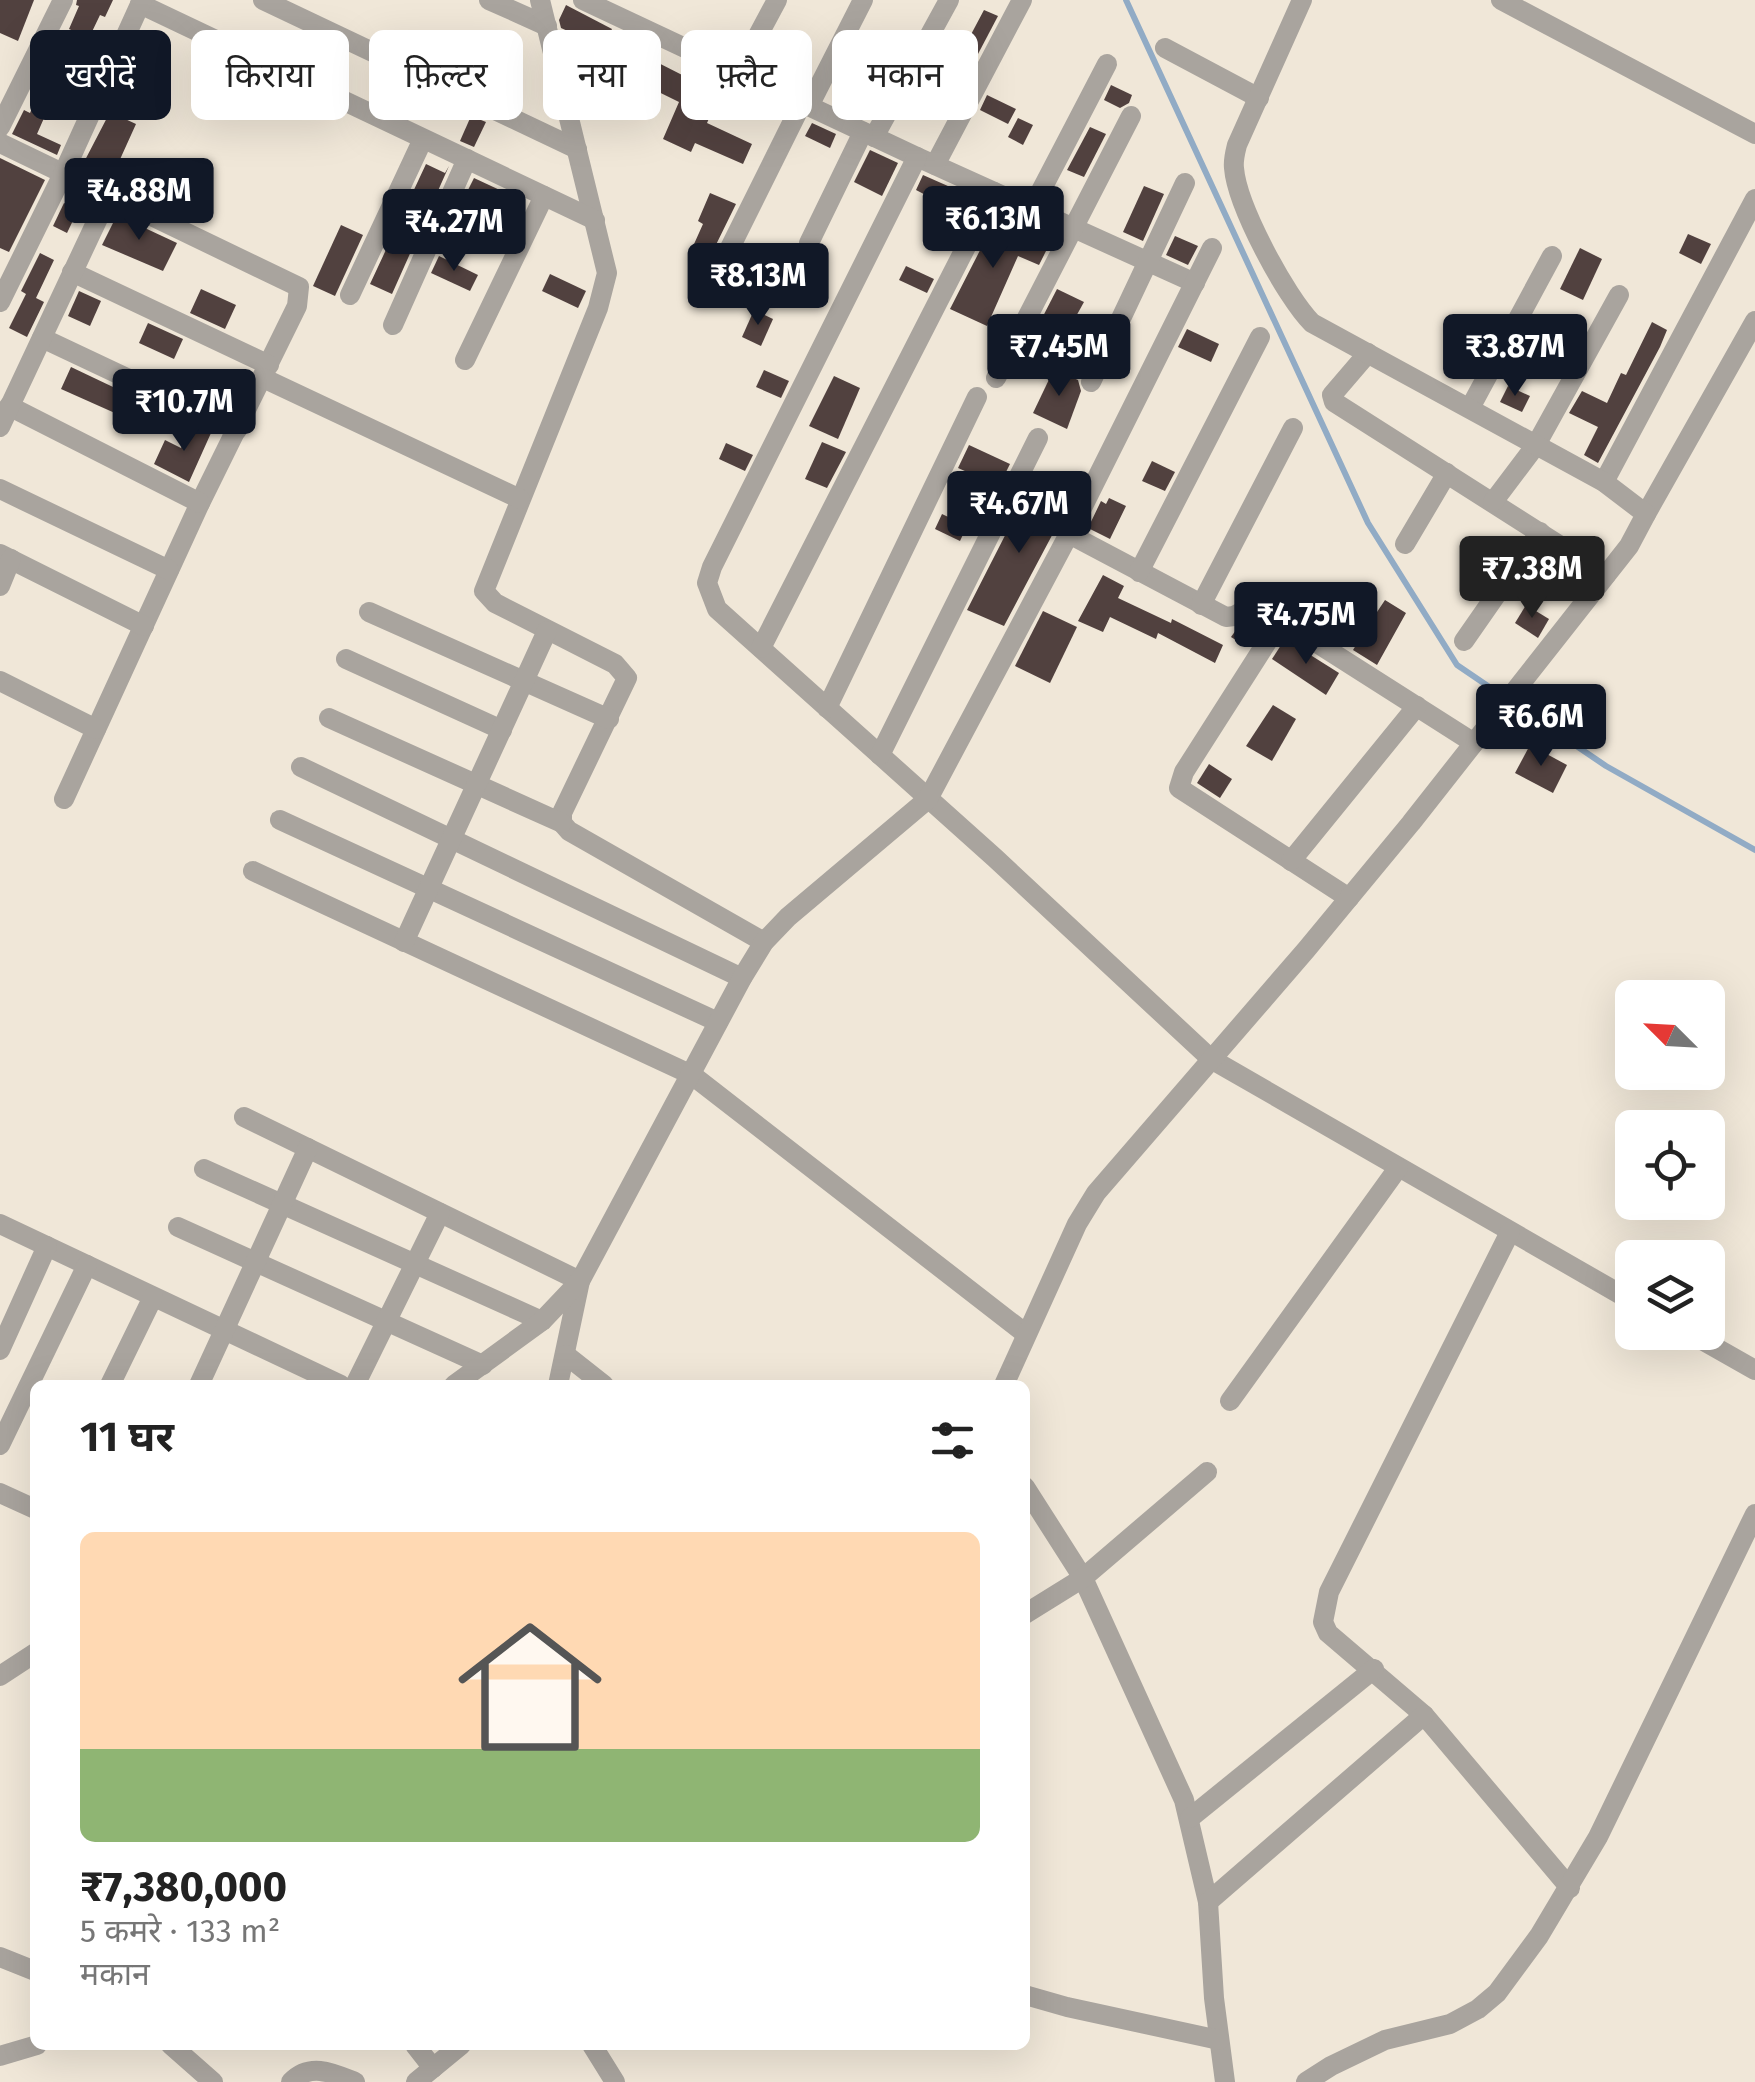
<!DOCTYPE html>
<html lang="hi">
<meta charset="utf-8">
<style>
:root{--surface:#fff;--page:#f6f6f6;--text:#222;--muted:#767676;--accent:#111827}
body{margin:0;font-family:"Fira Sans","Noto Sans Devanagari",sans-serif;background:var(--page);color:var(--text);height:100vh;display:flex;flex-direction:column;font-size:38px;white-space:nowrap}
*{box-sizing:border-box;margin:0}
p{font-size:32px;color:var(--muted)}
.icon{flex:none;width:55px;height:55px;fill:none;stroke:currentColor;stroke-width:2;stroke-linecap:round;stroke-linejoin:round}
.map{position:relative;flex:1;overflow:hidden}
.side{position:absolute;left:30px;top:1380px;width:1000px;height:670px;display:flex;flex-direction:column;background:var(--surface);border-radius:15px;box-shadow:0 10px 40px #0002}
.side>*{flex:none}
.hud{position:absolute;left:30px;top:30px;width:1000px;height:90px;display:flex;gap:20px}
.needle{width:65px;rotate:294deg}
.controls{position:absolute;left:1615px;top:980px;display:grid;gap:20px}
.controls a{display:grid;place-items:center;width:110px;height:110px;border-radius:15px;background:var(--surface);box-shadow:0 10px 40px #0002;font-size:50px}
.price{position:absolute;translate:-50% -85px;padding:0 22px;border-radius:10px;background:var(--accent);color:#fff;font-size:32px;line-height:65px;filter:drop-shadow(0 2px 5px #0008)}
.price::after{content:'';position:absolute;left:50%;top:60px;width:30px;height:22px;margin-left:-15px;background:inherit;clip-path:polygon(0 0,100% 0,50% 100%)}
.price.selected{background:#222;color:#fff}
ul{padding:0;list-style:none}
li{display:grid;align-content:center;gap:20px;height:530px;padding:0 50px}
li span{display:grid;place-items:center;height:310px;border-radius:15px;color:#555}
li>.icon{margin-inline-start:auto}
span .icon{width:180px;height:180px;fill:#fffc;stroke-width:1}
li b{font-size:42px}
h2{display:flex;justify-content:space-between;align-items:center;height:120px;padding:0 50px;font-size:42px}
.chip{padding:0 35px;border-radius:15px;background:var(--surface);box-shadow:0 10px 40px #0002;font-size:35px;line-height:90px}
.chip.selected{background:var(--accent);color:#fff}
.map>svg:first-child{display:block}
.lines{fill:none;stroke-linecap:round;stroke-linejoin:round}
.stream{stroke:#91abc5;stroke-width:6}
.building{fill:#51413f}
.minor{stroke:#a9a49e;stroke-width:20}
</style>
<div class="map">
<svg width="1755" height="2082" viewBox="0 0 1755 2082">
<rect width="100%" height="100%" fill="#f0e7d8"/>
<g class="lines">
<polyline class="stream" points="1126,0 1368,523 1457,665 1606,766 1755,850"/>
</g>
<g class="building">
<polygon points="0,0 34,0 18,41 0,33"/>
<polygon points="77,0 113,0 105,17 100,15 89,38 69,29 79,6 76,5"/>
<polygon points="566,5 612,29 603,47 561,28 559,20"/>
<polygon points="984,10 998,16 948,111 934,104"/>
<polygon points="631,49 692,80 695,74 723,87 707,123 752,144 743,164 695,143 691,152 663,139 679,102 620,73"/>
<polygon points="45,78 59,84 37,134 61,145 57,155 12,134 24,110 30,113"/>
<polygon points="1111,85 1132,95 1129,103 1120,108 1104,100"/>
<polygon points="987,95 1016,109 1008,124 980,110"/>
<polygon points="110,112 136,124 117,166 130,172 123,187 83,164"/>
<polygon points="471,116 486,122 474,147 460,141"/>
<polygon points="1018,118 1033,125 1023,145 1008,137"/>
<polygon points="812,123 836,134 830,148 805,136"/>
<polygon points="1090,127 1106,134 1084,177 1067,170"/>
<polygon points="870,150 898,163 882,196 854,182"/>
<polygon points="0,158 45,180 9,252 0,248"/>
<polygon points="426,164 445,173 449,166 392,294 370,284"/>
<polygon points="923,175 975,198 963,223 939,211 943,204 916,190"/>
<polygon points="474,178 504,192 498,206 467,192"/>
<polygon points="1144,186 1164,194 1143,241 1123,232"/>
<polygon points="710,193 736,204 708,261 690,253 703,224 698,221"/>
<polygon points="64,203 78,210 67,233 53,226"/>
<polygon points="117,215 177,243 163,271 102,245"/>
<polygon points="997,217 1019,227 1014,236 1046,251 1039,265 1018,256 987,326 950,309"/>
<polygon points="341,225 363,235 335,296 313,286"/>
<polygon points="1688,234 1711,244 1701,264 1679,253"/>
<polygon points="1175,236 1198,246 1188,265 1166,255"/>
<polygon points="1580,248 1602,259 1583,300 1560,289"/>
<polygon points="40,253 54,260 36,298 44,302 27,337 9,328 26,294 21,291"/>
<polygon points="439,256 478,275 470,291 431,273"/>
<polygon points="906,266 934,279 927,293 899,280"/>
<polygon points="550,274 586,291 578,308 542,291"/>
<polygon points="201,289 236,305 225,329 190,313"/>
<polygon points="1057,289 1084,302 1064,338 1038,326"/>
<polygon points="79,291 101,301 90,326 68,316"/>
<polygon points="754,310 773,319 761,346 742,337"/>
<polygon points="1652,322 1667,330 1660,347 1598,463 1584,455 1598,427 1569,413 1582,391 1607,403 1621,373 1626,375"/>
<polygon points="148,323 183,339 174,359 139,343"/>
<polygon points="1187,329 1219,344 1211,362 1178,347"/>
<polygon points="71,367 153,406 144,426 61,389"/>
<polygon points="1054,369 1078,380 1081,391 1067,429 1033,413"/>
<polygon points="764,370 789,381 781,398 756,387"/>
<polygon points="834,376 860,388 838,439 809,426"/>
<polygon points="1508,386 1530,396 1522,412 1500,402"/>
<polygon points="192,424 211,433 189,482 154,464 165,440 181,448"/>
<polygon points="822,442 846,452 827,488 805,479"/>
<polygon points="726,443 753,455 745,471 719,459"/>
<polygon points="969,445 1010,464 999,486 958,468"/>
<polygon points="1152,461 1175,472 1165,491 1142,481"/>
<polygon points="1053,479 1076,490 1004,626 967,610 1018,510 1035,518"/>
<polygon points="1109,498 1126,506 1110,539 1088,528 1101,501 1106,504"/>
<polygon points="942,514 967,526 960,541 935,529"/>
<polygon points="1103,575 1124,586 1118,598 1171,623 1172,619 1223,645 1215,663 1158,633 1156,639 1110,617 1103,632 1078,621"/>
<polygon points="1348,594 1377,612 1385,600 1406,613 1377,665 1353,650 1369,624 1341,606"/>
<polygon points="1526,605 1549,619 1538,638 1515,623"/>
<polygon points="1043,611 1077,627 1050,683 1015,666"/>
<polygon points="1253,621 1261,626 1247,647 1231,637 1236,630"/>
<polygon points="1285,639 1339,673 1326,695 1272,659"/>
<polygon points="1273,705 1296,719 1272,761 1246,746"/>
<polygon points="1530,745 1567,765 1553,793 1515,773"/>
<polygon points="1209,764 1232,779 1220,798 1197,783"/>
</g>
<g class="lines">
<g class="minor">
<polyline points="263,0 577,149"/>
<polyline points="489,0 547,26"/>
<polyline points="540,0 607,273 598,308 484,591 495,603 615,664 627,678 562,813 562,823 569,831 764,942"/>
<polyline points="583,0 917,157 1195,283"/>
<polyline points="1501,0 1755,134"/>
<polyline points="140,4 595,220"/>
<polyline points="1165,48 1259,98"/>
<polyline points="738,73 777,0"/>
<polyline points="809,106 863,0"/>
<polyline points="0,127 63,0"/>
<polyline points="874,137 949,0"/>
<polyline points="0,143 299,287 297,306 200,503 64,799"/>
<polyline points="917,157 712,567 707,583 717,609 995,858 1211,1059 1632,1301"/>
<polyline points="935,165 1022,0"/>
<polyline points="1032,208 1107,64"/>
<polyline points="809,243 863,132"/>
<polyline points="72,272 269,365"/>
<polyline points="715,278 802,103"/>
<polyline points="350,295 423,139"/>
<polyline points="0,302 64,172 142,0"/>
<polyline points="393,325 467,159"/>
<polyline points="42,338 237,430"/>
<polyline points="1368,353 1332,395 1334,402 1606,575"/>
<polyline points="465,360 544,196"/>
<polyline points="263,378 520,499"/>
<polyline points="996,378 1131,116"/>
<polyline points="1091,382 1185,183"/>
<polyline points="9,406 200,503"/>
<polyline points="1470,408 1552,256"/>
<polyline points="0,427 109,195"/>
<polyline points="1604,482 1755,199"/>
<polyline points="0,489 169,570"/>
<polyline points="1493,502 1536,445 1619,295"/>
<polyline points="1646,514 1755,321"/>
<polyline points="1069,534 1226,617 1234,616 1252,606 1262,608 1474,743"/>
<polyline points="1405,544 1447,473"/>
<polyline points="0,554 144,626"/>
<polyline points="1139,572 1260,337"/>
<polyline points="0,586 11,559"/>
<polyline points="1201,605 1293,428"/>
<polyline points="369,612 609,719"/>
<polyline points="1281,620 1184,772 1179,788 1349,898"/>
<polyline points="1464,641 1540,532"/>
<polyline points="761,648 994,192"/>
<polyline points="346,659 502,730"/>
<polyline points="0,681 96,729"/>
<polyline points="827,708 977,397"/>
<polyline points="329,718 562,823"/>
<polyline points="880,755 1038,438"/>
<polyline points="301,767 742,978"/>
<polyline points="280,820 718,1022"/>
<polyline points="1291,861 1417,706"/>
<polyline points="253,871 692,1075 1026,1334"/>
<polyline points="404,942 547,631"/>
<polyline points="244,1117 580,1281 558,1385"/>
<polyline points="204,1169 542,1321"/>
<polyline points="0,1224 341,1385"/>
<polyline points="178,1227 483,1365"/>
<polyline points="1510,1232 1329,1592 1323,1622 1328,1633 1424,1715 1570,1888"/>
<polyline points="1688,1332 1755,1370"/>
<polyline points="0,1350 47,1246"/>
<polyline points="566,1355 604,1385"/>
<polyline points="110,1385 153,1297"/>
<polyline points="199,1385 308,1148"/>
<polyline points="355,1385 440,1213"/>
<polyline points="454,1385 542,1321 580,1281 742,978 764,942 788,917 928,799 1069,534 1212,248"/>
<path d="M1004,1385L1077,1224L1096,1193L1306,950L1411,823L1629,546L1646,514L1604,482L1312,323C1286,297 1237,206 1234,168C1233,160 1235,153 1237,145L1302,0"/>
<polyline points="1230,1401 1398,1168"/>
<polyline points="0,1445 87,1265"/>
<polyline points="1025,1487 1083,1578 1184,1800 1208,1902 1214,1998 1225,2082"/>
<polyline points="0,1493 35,1509"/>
<polyline points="1025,1614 1083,1578 1207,1472"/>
<polyline points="0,1676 35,1653"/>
<polyline points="1190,1818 1374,1669"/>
<polyline points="1208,1902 1424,1715"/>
<polyline points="0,1957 35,1971"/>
<polyline points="1025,1995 1067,2007 1219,2040"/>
<polyline points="171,2045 213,2082"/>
<polyline points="415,2045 433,2068"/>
<polyline points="592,2045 615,2082"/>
<polyline points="0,2056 37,2045"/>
<path d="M291,2082C310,2062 333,2073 355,2082"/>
<polyline points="416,2082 461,2045"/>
<polyline points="1306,2082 1331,2066 1385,2040 1450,2024 1478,2009 1497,1993 1539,1936 1598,1837 1755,1514"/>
</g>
</g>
</svg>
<div class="controls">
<a><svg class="needle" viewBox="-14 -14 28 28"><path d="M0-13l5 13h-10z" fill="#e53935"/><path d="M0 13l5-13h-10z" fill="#767676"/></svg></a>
<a><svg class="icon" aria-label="locate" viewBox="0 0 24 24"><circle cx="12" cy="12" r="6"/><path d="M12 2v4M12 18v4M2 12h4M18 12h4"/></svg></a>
<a><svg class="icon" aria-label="layers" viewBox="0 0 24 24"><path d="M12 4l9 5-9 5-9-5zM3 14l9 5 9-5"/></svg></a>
</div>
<b class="price" style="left:139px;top:243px">₹4.88M</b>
<b class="price" style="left:993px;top:271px">₹6.13M</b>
<b class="price" style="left:454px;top:274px">₹4.27M</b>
<b class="price" style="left:758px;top:328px">₹8.13M</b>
<b class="price" style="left:1059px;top:399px">₹7.45M</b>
<b class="price" style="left:1515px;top:399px">₹3.87M</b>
<b class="price" style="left:184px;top:454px">₹10.7M</b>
<b class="price" style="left:1019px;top:556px">₹4.67M</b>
<b class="price selected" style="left:1532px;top:621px">₹7.38M</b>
<b class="price" style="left:1306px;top:667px">₹4.75M</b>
<b class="price" style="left:1541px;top:769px">₹6.6M</b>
<div class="hud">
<a class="chip selected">खरीदें</a>
<a class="chip">किराया</a>
<a class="chip">फ़िल्टर</a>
<a class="chip">नया</a>
<a class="chip">फ़्लैट</a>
<a class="chip">मकान</a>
</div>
<section class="side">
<h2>11 घर<svg class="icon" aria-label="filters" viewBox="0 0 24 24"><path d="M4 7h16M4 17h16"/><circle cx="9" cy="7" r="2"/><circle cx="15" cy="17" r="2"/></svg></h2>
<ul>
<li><span style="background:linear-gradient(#ffd9b3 70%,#8fb573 0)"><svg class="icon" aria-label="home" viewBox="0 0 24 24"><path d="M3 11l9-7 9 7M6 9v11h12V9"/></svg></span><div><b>₹7,380,000</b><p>5 कमरे · 133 m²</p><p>मकान</p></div></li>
</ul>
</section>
</div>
